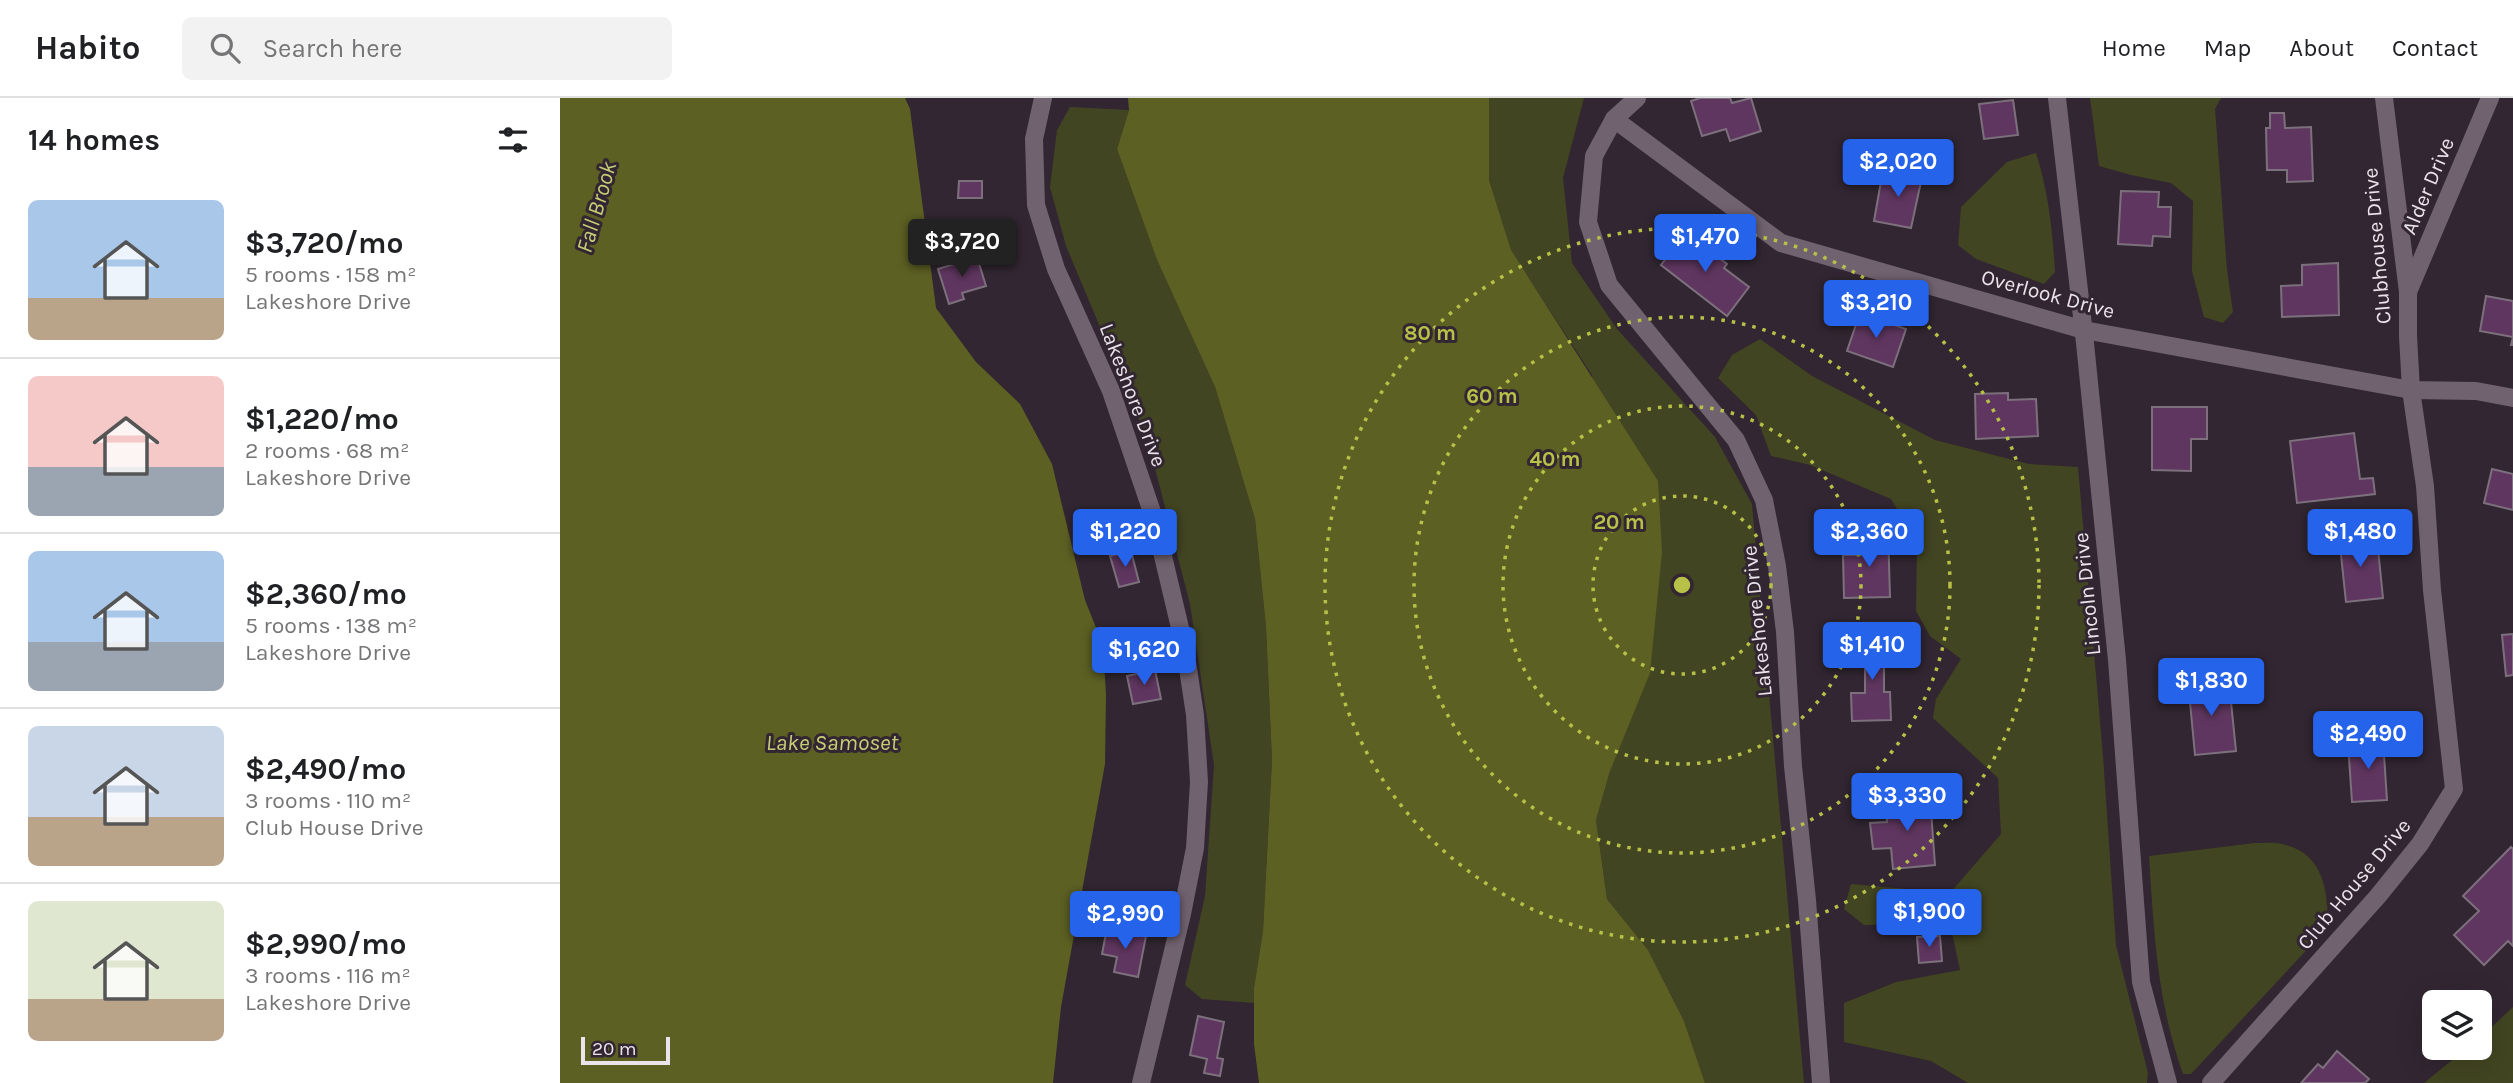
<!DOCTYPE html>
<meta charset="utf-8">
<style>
:root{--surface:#fff;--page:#f2f2f2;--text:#202124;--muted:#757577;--line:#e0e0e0;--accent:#2563eb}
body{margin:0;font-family:Karla,sans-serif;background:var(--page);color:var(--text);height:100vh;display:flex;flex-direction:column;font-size:26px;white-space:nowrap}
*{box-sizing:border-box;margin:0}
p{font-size:23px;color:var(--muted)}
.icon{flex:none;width:38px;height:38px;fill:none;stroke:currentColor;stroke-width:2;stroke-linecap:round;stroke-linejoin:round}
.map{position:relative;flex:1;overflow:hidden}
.sheet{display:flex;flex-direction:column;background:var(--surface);width:560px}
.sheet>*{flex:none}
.tools{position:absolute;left:1862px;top:892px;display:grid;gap:14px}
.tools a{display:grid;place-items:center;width:70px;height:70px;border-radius:10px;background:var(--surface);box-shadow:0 7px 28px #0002;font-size:35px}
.scale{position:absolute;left:21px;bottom:18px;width:89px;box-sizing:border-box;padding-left:7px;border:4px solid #ebe4eb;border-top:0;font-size:19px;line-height:24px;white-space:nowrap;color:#ebe4eb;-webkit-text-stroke:5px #312631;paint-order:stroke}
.price{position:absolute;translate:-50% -60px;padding:0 16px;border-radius:7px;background:var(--accent);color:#fff;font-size:23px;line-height:46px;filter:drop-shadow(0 2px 4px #0008)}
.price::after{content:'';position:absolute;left:50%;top:42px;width:21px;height:16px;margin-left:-10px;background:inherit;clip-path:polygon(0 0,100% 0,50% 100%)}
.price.on{background:#222;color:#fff}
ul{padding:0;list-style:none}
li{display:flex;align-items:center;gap:21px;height:175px;padding:0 28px}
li+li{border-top:2px solid var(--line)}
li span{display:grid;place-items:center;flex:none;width:196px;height:140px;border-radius:10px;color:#555}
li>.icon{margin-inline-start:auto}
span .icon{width:84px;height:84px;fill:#fffc;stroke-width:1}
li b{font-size:30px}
h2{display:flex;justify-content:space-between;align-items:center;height:84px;padding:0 28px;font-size:30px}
header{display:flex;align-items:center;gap:42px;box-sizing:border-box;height:98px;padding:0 35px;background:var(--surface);border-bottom:2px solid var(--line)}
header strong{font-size:33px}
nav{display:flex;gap:38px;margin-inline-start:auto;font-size:24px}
.search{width:490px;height:63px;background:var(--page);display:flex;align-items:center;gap:18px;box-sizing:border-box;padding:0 24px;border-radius:10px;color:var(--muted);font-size:26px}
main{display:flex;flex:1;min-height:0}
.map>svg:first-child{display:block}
.green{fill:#424521}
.water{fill:#5c6023}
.building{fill:#5f365f;stroke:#7d707d;stroke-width:2}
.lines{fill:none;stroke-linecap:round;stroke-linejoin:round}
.street{stroke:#70626f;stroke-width:18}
.ring{fill:none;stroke:#b8c147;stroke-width:3.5;stroke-dasharray:3.5 7}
.labels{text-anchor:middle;stroke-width:6;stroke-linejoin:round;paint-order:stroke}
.street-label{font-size:21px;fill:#ebe4eb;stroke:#312631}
.water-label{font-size:23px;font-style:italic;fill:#c6ce75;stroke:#312631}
.centre{fill:#b8c147;stroke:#312631;stroke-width:3.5}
.ring-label{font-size:21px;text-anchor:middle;font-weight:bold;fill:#b8c147;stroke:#312631;stroke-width:6;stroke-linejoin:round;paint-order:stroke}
</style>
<header>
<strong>Habito</strong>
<div class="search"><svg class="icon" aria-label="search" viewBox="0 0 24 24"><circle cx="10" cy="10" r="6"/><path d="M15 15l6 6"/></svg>Search here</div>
<nav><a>Home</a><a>Map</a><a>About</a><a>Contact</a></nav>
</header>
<main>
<section class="sheet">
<h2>14 homes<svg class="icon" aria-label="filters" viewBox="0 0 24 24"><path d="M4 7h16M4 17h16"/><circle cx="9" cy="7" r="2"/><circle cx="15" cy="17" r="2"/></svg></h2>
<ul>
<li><span style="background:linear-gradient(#a9c7e8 70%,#b9a48a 0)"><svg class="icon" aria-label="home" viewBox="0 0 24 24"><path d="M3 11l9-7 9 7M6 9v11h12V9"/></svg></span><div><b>$3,720/mo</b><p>5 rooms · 158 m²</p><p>Lakeshore Drive</p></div></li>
<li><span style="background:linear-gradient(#f6c9c9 65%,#9aa5b1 0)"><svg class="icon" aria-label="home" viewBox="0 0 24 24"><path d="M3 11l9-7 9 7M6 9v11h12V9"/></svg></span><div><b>$1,220/mo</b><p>2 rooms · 68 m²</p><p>Lakeshore Drive</p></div></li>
<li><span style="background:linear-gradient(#a9c7e8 65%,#9aa5b1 0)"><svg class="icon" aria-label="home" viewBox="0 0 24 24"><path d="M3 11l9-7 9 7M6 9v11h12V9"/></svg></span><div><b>$2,360/mo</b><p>5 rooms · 138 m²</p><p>Lakeshore Drive</p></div></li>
<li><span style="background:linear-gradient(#c9d6e8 65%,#b9a48a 0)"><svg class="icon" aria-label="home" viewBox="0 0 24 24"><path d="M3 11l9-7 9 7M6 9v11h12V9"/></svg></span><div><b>$2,490/mo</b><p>3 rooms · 110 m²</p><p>Club House Drive</p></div></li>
<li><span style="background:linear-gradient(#dfe7d0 70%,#b9a48a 0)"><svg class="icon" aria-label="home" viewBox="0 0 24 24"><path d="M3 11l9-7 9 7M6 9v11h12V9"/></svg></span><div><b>$2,990/mo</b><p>3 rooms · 116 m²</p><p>Lakeshore Drive</p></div></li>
</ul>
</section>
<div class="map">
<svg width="1953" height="985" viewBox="0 0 1953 985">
<rect width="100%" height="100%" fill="#312631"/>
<g class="green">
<polygon points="929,0 1024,0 1003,80 1012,165 1057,231 1155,339 1192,406 1244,985 1145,985 1124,923 1088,852 1047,801 1036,722 1050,673 1032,277 951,153 929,82"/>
<polygon points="1530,0 1661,0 1655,11 1667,172 1673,214 1663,225 1644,219 1632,173 1633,103 1611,85 1571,77 1539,68"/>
<polygon points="510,9 569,12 557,51 597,162 655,289 695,421 706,529 712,662 703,833 694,890 694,905 642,901 625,887 645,798 654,667 630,506 588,343 506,148 490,89 497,32"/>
<path d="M1476,55C1488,92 1493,135 1495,174L1484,186L1416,161L1398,147L1401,109L1447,64Z"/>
<polygon points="1200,241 1252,278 1375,342 1469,366 1518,369 1543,658 1556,847 1588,975 1587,985 1408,985 1371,963 1284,944 1284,905 1336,884 1400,872 1390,825 1304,827 1284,811 1291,786 1390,795 1441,736 1438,680 1373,620 1376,601 1401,561 1370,538 1356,513 1357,444 1331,401 1250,367 1211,358 1196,317 1158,280 1172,257"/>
<path d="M1695,745C1704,745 1714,744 1722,746C1764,754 1768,794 1768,829L1631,976H1623C1597,903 1594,835 1589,758Z"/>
<polygon points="1953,909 1953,985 1864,985 1907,950 1920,950 1920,940"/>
</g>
<g class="water">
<polygon points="0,0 345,0 350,11 376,210 416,264 460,306 492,366 525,502 543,547 546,597 545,666 501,909 493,985 0,985"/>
<polygon points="568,0 929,0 929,82 951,152 1098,383 1102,454 1090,575 1050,673 1036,722 1047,801 1088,852 1124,923 1145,985 699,985 694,946 694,890 703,833 712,662 706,529 695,421 655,289 597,162 557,51 569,12"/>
</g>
<g class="building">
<polygon points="1170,0 1172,5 1191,0 1201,33 1170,43 1166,31 1142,38 1131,3 1140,0"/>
<polygon points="1453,2 1458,37 1424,41 1419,6"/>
<polygon points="1710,15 1724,15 1725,30 1751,29 1753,83 1727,84 1727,72 1707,72 1706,30 1710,30"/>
<polygon points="1323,72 1362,79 1351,130 1314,123"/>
<polygon points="399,83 422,83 422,100 398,100"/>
<polygon points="1561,93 1599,94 1598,109 1611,109 1610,139 1593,138 1592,148 1558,146"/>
<polygon points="1126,135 1167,166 1164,170 1189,189 1167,218 1101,167"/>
<polygon points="417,159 426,188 402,195 404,201 389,206 378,171"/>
<polygon points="1778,165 1779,217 1722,219 1721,188 1742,187 1742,167"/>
<polygon points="1926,198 1953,203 1953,247 1951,247 1953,239 1920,233"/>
<polygon points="1300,215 1346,231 1333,269 1287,253"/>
<polygon points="1448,295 1448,302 1476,301 1478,338 1416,341 1415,296"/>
<polygon points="1592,309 1647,309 1647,341 1631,341 1631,373 1592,372"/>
<polygon points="1794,335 1800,381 1813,380 1815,396 1737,405 1730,343"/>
<polygon points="1932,371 1953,376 1953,412 1924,405"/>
<polygon points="1328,433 1330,499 1284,500 1283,457 1306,457 1306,434"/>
<polygon points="1806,435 1808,452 1818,451 1823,500 1786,504 1779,438"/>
<polygon points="571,453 579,484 559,489 550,458"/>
<polygon points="1324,535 1324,594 1330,594 1331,622 1292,623 1291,595 1305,595 1305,555 1298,555 1297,536"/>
<polygon points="1953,536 1953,577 1946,578 1942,537"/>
<polygon points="595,572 601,601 573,606 567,578"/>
<polygon points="1662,580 1665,605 1671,604 1676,653 1635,657 1628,583"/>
<polygon points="1823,642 1827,702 1792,704 1788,645"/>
<polygon points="1370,699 1375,767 1333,771 1331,750 1313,751 1310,725 1327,724 1325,702"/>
<polygon points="1951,749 1953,751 1953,848 1948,843 1924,867 1894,837 1919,813 1903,798"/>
<polygon points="547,830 586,838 578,879 554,874 557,859 542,856"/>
<polygon points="1380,838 1382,863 1359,865 1357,839"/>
<polygon points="638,918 664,924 657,960 663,961 660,978 644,975 647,961 630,957"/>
<polygon points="1777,953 1809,981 1805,985 1741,985 1758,966 1763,970"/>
</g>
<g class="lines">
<g class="street">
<polyline points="483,0 474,41 476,107 496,171 551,293 594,420 625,551 635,617 639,684 635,750 622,816 581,985"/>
<polyline points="1077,0 1054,21 1034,58 1028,124 1049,187 1176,342 1204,402 1217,468 1225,534 1233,668 1247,802 1261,985"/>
<polyline points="1497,0 1525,245 1557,562 1581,884 1608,985"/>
<polyline points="1054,21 1221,145 1524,232 1851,292 1916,293 1953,300"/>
<polyline points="1848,194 1930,0"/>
<polyline points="1651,985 1818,798 1860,746 1894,691 1872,492 1865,388 1851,292 1848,238 1848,194 1824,0"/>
</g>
</g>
<g class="ring">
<circle cx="1122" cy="487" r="89"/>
<circle cx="1122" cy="487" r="179"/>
<circle cx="1122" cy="487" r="268"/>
<circle cx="1122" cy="487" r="357"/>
</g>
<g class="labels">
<g class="street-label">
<text transform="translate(1868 88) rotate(-67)" y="7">Alder Drive</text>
<text transform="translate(1817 148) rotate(-95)" y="7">Clubhouse Drive</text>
<text transform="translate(1488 196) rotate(15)" y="7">Overlook Drive</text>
<text transform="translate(573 297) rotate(69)" y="7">Lakeshore Drive</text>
<text transform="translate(1527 496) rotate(-96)" y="7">Lincoln Drive</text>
<text transform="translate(1197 523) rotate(-96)" y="7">Lakeshore Drive</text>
<text transform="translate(1794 786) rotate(-50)" y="7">Club House Drive</text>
</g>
<g class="water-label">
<text transform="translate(36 109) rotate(-74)" y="8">Fall Brook</text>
<text x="272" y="652">Lake Samoset</text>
</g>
</g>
<circle cx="1122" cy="487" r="10" class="centre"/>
<g class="ring-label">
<text x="870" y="242">80 m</text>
<text x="932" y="305">60 m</text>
<text x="995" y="368">40 m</text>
<text x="1059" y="431">20 m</text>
</g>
</svg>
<div class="tools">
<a><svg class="icon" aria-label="layers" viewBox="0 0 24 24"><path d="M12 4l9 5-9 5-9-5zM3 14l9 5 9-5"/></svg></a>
</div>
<div class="scale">20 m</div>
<b class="price" style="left:1338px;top:101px">$2,020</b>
<b class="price" style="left:1145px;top:176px">$1,470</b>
<b class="price on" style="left:402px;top:181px">$3,720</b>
<b class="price" style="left:1316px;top:242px">$3,210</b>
<b class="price" style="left:565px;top:471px">$1,220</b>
<b class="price" style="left:1309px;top:471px">$2,360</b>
<b class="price" style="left:1800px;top:471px">$1,480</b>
<b class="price" style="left:1312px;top:584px">$1,410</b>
<b class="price" style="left:584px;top:589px">$1,620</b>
<b class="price" style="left:1651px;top:620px">$1,830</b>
<b class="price" style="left:1808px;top:673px">$2,490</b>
<b class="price" style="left:1347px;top:735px">$3,330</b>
<b class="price" style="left:1369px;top:851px">$1,900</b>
<b class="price" style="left:565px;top:853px">$2,990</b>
</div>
</main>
